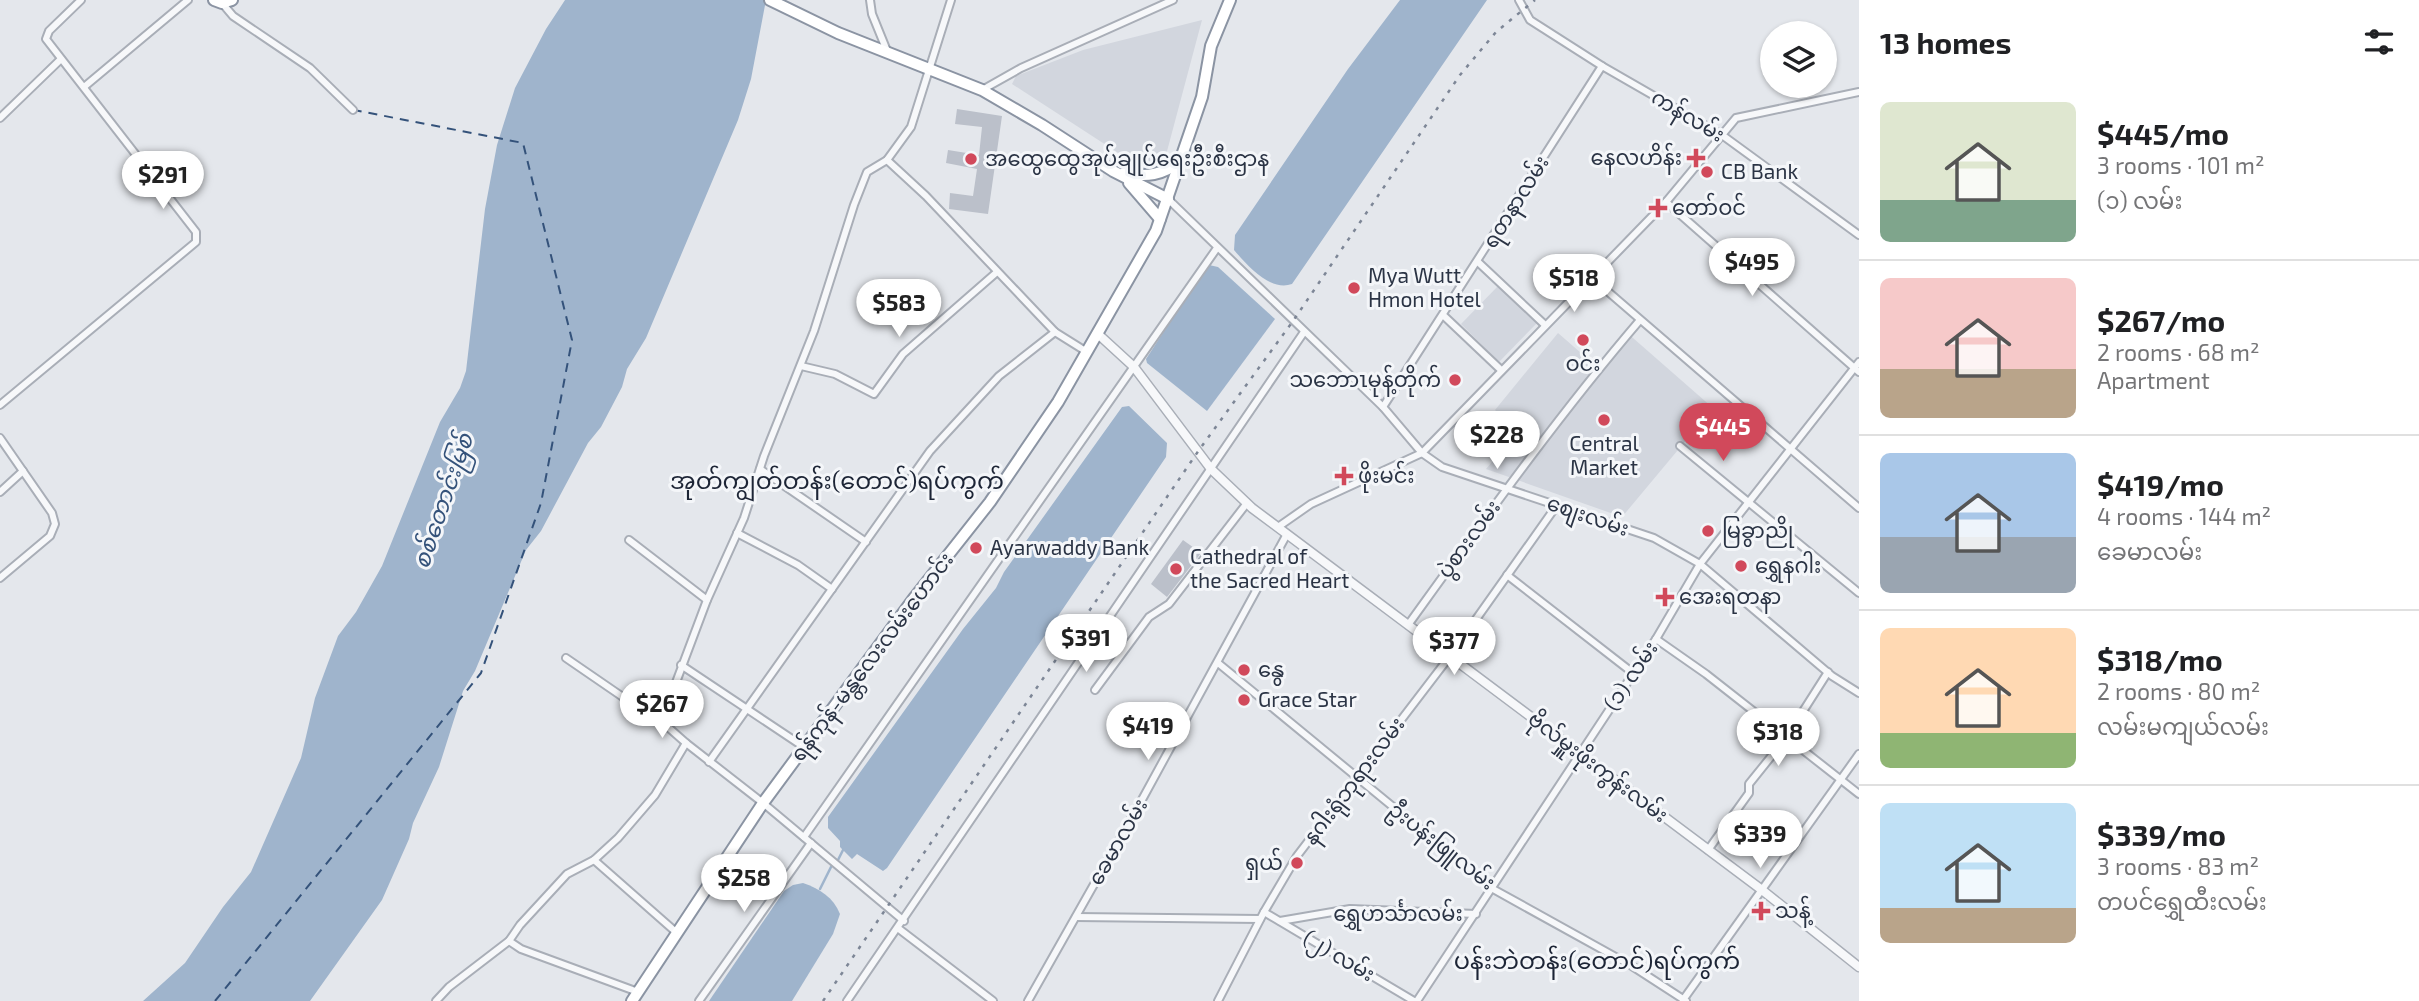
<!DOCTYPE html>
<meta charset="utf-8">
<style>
:root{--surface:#fff;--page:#f2f2f2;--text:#202124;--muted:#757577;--line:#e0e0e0;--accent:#d1495b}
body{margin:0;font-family:"Exo 2","Noto Sans Myanmar",sans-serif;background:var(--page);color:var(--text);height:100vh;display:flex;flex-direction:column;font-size:26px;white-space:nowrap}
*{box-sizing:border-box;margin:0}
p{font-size:23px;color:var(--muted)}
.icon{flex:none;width:38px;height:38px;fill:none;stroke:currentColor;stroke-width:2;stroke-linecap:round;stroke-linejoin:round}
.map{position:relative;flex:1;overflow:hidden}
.drawer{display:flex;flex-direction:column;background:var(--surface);width:560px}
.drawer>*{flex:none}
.tools{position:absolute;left:1760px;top:21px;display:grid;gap:14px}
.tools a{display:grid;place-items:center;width:77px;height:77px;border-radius:50%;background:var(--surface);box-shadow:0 2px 5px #0004;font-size:35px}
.price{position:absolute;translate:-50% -60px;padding:0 16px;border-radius:24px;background:#fff;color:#222;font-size:23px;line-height:46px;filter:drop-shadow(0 2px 4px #0008)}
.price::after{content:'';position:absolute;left:50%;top:42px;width:21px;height:16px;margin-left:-10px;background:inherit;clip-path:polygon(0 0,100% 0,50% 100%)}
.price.on{background:var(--accent);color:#fff}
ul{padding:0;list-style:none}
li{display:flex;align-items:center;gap:21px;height:175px;padding:0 21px}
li+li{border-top:2px solid var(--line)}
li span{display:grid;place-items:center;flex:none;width:196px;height:140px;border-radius:10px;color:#555}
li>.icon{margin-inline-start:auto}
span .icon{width:84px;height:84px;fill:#fffc;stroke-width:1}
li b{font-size:30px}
h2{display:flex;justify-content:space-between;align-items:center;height:84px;padding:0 21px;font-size:30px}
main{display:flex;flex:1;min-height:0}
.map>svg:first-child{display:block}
.built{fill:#d2d6de}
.water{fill:#9fb4cc}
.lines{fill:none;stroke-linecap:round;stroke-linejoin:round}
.stream{stroke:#9fb4cc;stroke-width:2.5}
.ferry{stroke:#34527a;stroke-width:2;stroke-dasharray:9 7;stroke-linecap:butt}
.building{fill:#bbc0ca}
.minor-casing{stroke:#a9aeb7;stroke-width:10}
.tertiary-casing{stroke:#a9aeb7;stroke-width:11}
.trunk-casing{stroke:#8b94a3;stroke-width:14}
.minor{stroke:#f7f8fa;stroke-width:6}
.tertiary{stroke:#f7f8fa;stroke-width:8}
.trunk{stroke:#fff;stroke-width:10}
.rail{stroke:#7d8696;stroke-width:2.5;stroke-dasharray:3.5 7;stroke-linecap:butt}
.poi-dot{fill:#d1495b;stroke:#f4f6f9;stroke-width:2.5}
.labels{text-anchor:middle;stroke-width:6;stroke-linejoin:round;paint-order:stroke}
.street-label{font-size:21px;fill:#2b3445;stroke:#f4f6f9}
.poi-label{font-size:21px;fill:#2b3445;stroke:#f4f6f9;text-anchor:start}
.water-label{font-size:23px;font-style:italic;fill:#34527a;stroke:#f4f6f9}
.quarter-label{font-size:24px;fill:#1d2536;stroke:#f4f6f9}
</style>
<main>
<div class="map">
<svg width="1859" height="1001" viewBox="0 0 1859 1001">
<rect width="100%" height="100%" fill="#e4e7ec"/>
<g class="built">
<polygon points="1202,20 1166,155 1143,169 1012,84 1016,76 1083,50"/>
<polygon points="1499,285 1538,322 1499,362 1461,324"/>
<polygon points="1625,331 1713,408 1622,517 1486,469 1518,431 1495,410 1558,333 1596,366"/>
</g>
<g class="water">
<polygon points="565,0 766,0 751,79 738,120 646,338 627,369 622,387 601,427 588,443 541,531 526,550 475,671 463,691 439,767 413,823 409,839 382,900 310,1001 143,1001 185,963 223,907 251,872 301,758 315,698 338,636 356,612 382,566 440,422 460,388 466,371 485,209 497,145 515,88 546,29"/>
<path d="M1400,0H1487L1292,284C1270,292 1247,265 1234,250L1235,235L1348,69Z"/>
<polygon points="1209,265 1218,267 1275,319 1207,411 1147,363 1146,359 1203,271"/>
<polygon points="1129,406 1167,443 1166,457 887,868 883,871 857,854 852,859 840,847 840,841 828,828 828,817 963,629 996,588 1004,572 1122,407"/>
<path d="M803,883C820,889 833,897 840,914L833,934L792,1001H709L784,891L793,885Z"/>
</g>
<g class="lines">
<g class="stream">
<polyline points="838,860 843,850"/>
<polyline points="820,889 831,867"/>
</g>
<polyline class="ferry" points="215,1001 481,673 541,503 572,340 523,143 354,110"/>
</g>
<g class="building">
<polygon points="957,109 1002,116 988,214 949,209 950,193 973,196 977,169 946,163 948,150 979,155 982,127 955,124"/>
<polygon points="1183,540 1201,553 1167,597 1151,584"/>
</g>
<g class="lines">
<defs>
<g id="minor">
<polyline points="870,0 872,14 887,51"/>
<polyline points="1519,0 1530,20 1602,66 1722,135 1859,235"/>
<polyline points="222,3 233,16 310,68 353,110"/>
<polyline points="84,87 188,0"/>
<polyline points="982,90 1021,68 1173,0"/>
<polyline points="0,118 61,59"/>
<polyline points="887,160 926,196 1055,332 1087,352"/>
<polyline points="1168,199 1383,407 1422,453 1442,467 1654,538 1700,564 1832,676 1859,693"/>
<polyline points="1666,202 1859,372"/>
<polyline points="1478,262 1545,325"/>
<polyline points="1591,277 1859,508"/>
<polyline points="1444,316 1501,370"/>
<polyline points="801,366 835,374 874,394 903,354 997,272"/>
<polyline points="0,405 196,242 196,232 46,39 49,31 81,0"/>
<polyline points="1383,407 1602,66"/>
<polyline points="0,438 52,513 55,524 50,536 0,578"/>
<polyline points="1680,446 1859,593"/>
<polyline points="760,469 866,542"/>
<polyline points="0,492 23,471"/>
<polyline points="1278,527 1311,504 1422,453 1666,202 1736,118 1859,92"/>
<polyline points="737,533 798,565 832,589"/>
<polyline points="629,540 707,600"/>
<polyline points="1507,575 1633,673"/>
<path d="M1408,625C1483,521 1557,417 1640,320"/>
<polyline points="1656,639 1706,674 1859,794"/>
<polyline points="566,658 633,704 663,717 669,728 686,743 763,803 904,921"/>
<polyline points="1218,663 1493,889 1632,966 1686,1001"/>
<polyline points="681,665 804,747"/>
<polyline points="1095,690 1149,617 1169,604 1247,503"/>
<polyline points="663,717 707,600 744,518 764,456 814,331 854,205 867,172 887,160 911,127 951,0"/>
<polyline points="709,762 930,451 999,376 1055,332"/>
<polyline points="804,837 1217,248"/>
<polyline points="1708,850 1749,793 1749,784 1786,738 1828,672"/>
<polyline points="594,860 677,933"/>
<polyline points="1264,912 1414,1001"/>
<polyline points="1076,917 1260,919"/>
<polyline points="1280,921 1350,909 1476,914"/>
<polyline points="899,929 993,1001"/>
<polyline points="509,941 521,949 638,992"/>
<polyline points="1683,1000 1859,754"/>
<polyline points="436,1001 449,987 509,941 520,925 567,874 594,860 618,838 655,795 686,743"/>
<polyline points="699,1001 811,843"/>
<polyline points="847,1001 1304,332"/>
<polyline points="1028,1001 1144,796 1287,534"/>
<polyline points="1218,1001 1264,912 1297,856 1450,656 1557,505"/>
<polyline points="1417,1001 1656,639 1700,564 1859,362"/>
</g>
<polyline id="tertiary" points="1098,334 1134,367 1211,469 1252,508 1762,890 1859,967"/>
<g id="trunk">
<polyline points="214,0 222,3 232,0"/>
<polyline points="770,0 838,33 982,90 1042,125 1113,171 1168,199"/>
<path d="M1124,173C1145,177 1164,176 1180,160"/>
<polyline points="1129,183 1160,219"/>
<polyline points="632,1001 763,803 915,597 990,502 1058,402 1156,231 1202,97 1211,46 1230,0"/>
</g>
</defs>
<use href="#minor" class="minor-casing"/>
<use href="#tertiary" class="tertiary-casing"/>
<use href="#trunk" class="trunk-casing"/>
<use href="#minor" class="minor"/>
<use href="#tertiary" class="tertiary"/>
<use href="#trunk" class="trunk"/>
<polyline class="rail" points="823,1001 1199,450 1293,321 1460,75 1496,32 1535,0"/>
</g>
<g class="poi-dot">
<path d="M1692.5 147.5h7v7h7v7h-7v7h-7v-7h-7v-7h7z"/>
<circle cx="971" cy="159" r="7"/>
<circle cx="1707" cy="172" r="7"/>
<path d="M1654.5 197.5h7v7h7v7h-7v7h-7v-7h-7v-7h7z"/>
<circle cx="1354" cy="288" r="7"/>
<circle cx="1583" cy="340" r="7"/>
<circle cx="1455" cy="380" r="7"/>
<circle cx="1604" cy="420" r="7"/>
<path d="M1340.5 465.5h7v7h7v7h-7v7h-7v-7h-7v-7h7z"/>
<circle cx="1708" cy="531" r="7"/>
<circle cx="976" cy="548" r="7"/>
<circle cx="1741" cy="566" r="7"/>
<circle cx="1176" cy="569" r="7"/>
<path d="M1661.5 586.5h7v7h7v7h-7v7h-7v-7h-7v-7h7z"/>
<circle cx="1244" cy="670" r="7"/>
<circle cx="1244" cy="700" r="7"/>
<circle cx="1297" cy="863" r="7"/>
<path d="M1757.5 900.5h7v7h7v7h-7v7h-7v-7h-7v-7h7z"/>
</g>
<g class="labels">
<g class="street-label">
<text transform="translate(1688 116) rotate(31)" y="7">ကန်လမ်း</text>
<text transform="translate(1516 202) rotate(-58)" y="7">ရတနာလမ်း</text>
<text transform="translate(1588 516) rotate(19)" y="7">စျေးလမ်း</text>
<text transform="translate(1469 539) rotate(-54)" y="7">ပွဲစားလမ်း</text>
<text transform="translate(872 657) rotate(-53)" y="7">ရန်ကုန်-မန္တလေးလမ်းဟောင်း</text>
<text transform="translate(1631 676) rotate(-56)" y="7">(၁) လမ်း</text>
<text transform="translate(1598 767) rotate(37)" y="7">ဗိုလ်မှူးဖိုးကွန်းလမ်း</text>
<text transform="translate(1354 781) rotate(-53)" y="7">နဂါးရုံဘုရားလမ်း</text>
<text transform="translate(1118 842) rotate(-60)" y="7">ခေမာလမ်း</text>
<text transform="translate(1442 846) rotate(38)" y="7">ဦးပန်းဖြူလမ်း</text>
<text x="1398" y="921">ရွှေဟင်္သာလမ်း</text>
<text transform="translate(1339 956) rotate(31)" y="7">(၂) လမ်း</text>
</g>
<g class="poi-label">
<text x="1682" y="165" text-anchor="end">နေလဟိန်း</text>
<text x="985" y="166">အထွေထွေအုပ်ချုပ်ရေးဦးစီးဌာန</text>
<text x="1721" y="179">CB Bank</text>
<text x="1672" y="215">တော်ဝင်</text>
<text x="1368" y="283">Mya Wutt<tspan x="1368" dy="24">Hmon Hotel</tspan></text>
<text x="1583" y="371" text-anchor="middle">ဝင်း</text>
<text x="1441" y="387" text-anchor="end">သဘောၤမုန့်တိုက်</text>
<text x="1604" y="451" text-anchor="middle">Central<tspan x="1604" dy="24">Market</tspan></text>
<text x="1358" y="483">ဖိုးမင်း</text>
<text x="1722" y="538">မြခွာညို</text>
<text x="990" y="555">Ayarwaddy Bank</text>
<text x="1190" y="564">Cathedral of<tspan x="1190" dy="24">the Sacred Heart</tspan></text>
<text x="1755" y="573">ရွှေနဂါး</text>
<text x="1679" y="604">အေးရတနာ</text>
<text x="1258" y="677">နွေ</text>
<text x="1258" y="707">Grace Star</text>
<text x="1283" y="870" text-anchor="end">ရှယ်</text>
<text x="1775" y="918">သန့်</text>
</g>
<g class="water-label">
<text transform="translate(443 501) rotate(-71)" y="8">စစ်တောင်းမြစ်</text>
</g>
<g class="quarter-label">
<text x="837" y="489">အုတ်ကျွတ်တန်း(တောင်)ရပ်ကွက်</text>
<text x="1597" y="969">ပန်းဘဲတန်း(တောင်)ရပ်ကွက်</text>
</g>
</g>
</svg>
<div class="tools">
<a><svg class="icon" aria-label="layers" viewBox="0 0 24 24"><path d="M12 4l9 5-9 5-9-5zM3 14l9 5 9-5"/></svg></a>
</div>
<b class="price" style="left:163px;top:211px">$291</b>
<b class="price" style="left:1752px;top:298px">$495</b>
<b class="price" style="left:1574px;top:314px">$518</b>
<b class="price" style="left:899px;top:339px">$583</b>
<b class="price on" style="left:1723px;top:463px">$445</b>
<b class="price" style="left:1497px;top:471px">$228</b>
<b class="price" style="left:1086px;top:674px">$391</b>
<b class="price" style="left:1454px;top:677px">$377</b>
<b class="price" style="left:662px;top:740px">$267</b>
<b class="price" style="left:1148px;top:762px">$419</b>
<b class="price" style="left:1778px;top:768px">$318</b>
<b class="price" style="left:1760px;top:870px">$339</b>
<b class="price" style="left:744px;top:914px">$258</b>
</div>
<section class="drawer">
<h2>13 homes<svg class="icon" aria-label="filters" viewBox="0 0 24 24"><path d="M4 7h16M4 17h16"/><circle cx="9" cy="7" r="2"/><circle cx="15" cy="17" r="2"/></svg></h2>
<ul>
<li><span style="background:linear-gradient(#dfe7d0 70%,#7fa58c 0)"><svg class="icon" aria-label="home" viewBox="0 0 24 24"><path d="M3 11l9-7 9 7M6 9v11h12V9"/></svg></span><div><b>$445/mo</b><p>3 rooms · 101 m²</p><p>(၁) လမ်း</p></div></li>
<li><span style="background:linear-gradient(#f6c9c9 65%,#b9a48a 0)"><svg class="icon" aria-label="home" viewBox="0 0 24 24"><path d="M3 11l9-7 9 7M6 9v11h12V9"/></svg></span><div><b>$267/mo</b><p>2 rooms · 68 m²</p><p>Apartment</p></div></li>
<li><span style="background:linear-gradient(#a9c7e8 60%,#9aa5b1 0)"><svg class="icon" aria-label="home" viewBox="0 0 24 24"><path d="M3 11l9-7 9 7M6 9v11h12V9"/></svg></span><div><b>$419/mo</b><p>4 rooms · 144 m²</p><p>ခေမာလမ်း</p></div></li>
<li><span style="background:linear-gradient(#ffd9b3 75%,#8fb573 0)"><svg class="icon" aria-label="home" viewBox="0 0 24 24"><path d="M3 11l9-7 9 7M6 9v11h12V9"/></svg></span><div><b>$318/mo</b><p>2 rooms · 80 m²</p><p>လမ်းမကျယ်လမ်း</p></div></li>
<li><span style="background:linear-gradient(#bfe0f5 75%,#b9a48a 0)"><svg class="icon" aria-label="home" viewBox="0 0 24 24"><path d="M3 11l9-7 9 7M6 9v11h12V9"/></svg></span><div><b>$339/mo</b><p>3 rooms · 83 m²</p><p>တပင်ရွှေထီးလမ်း</p></div></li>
</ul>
</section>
</main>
